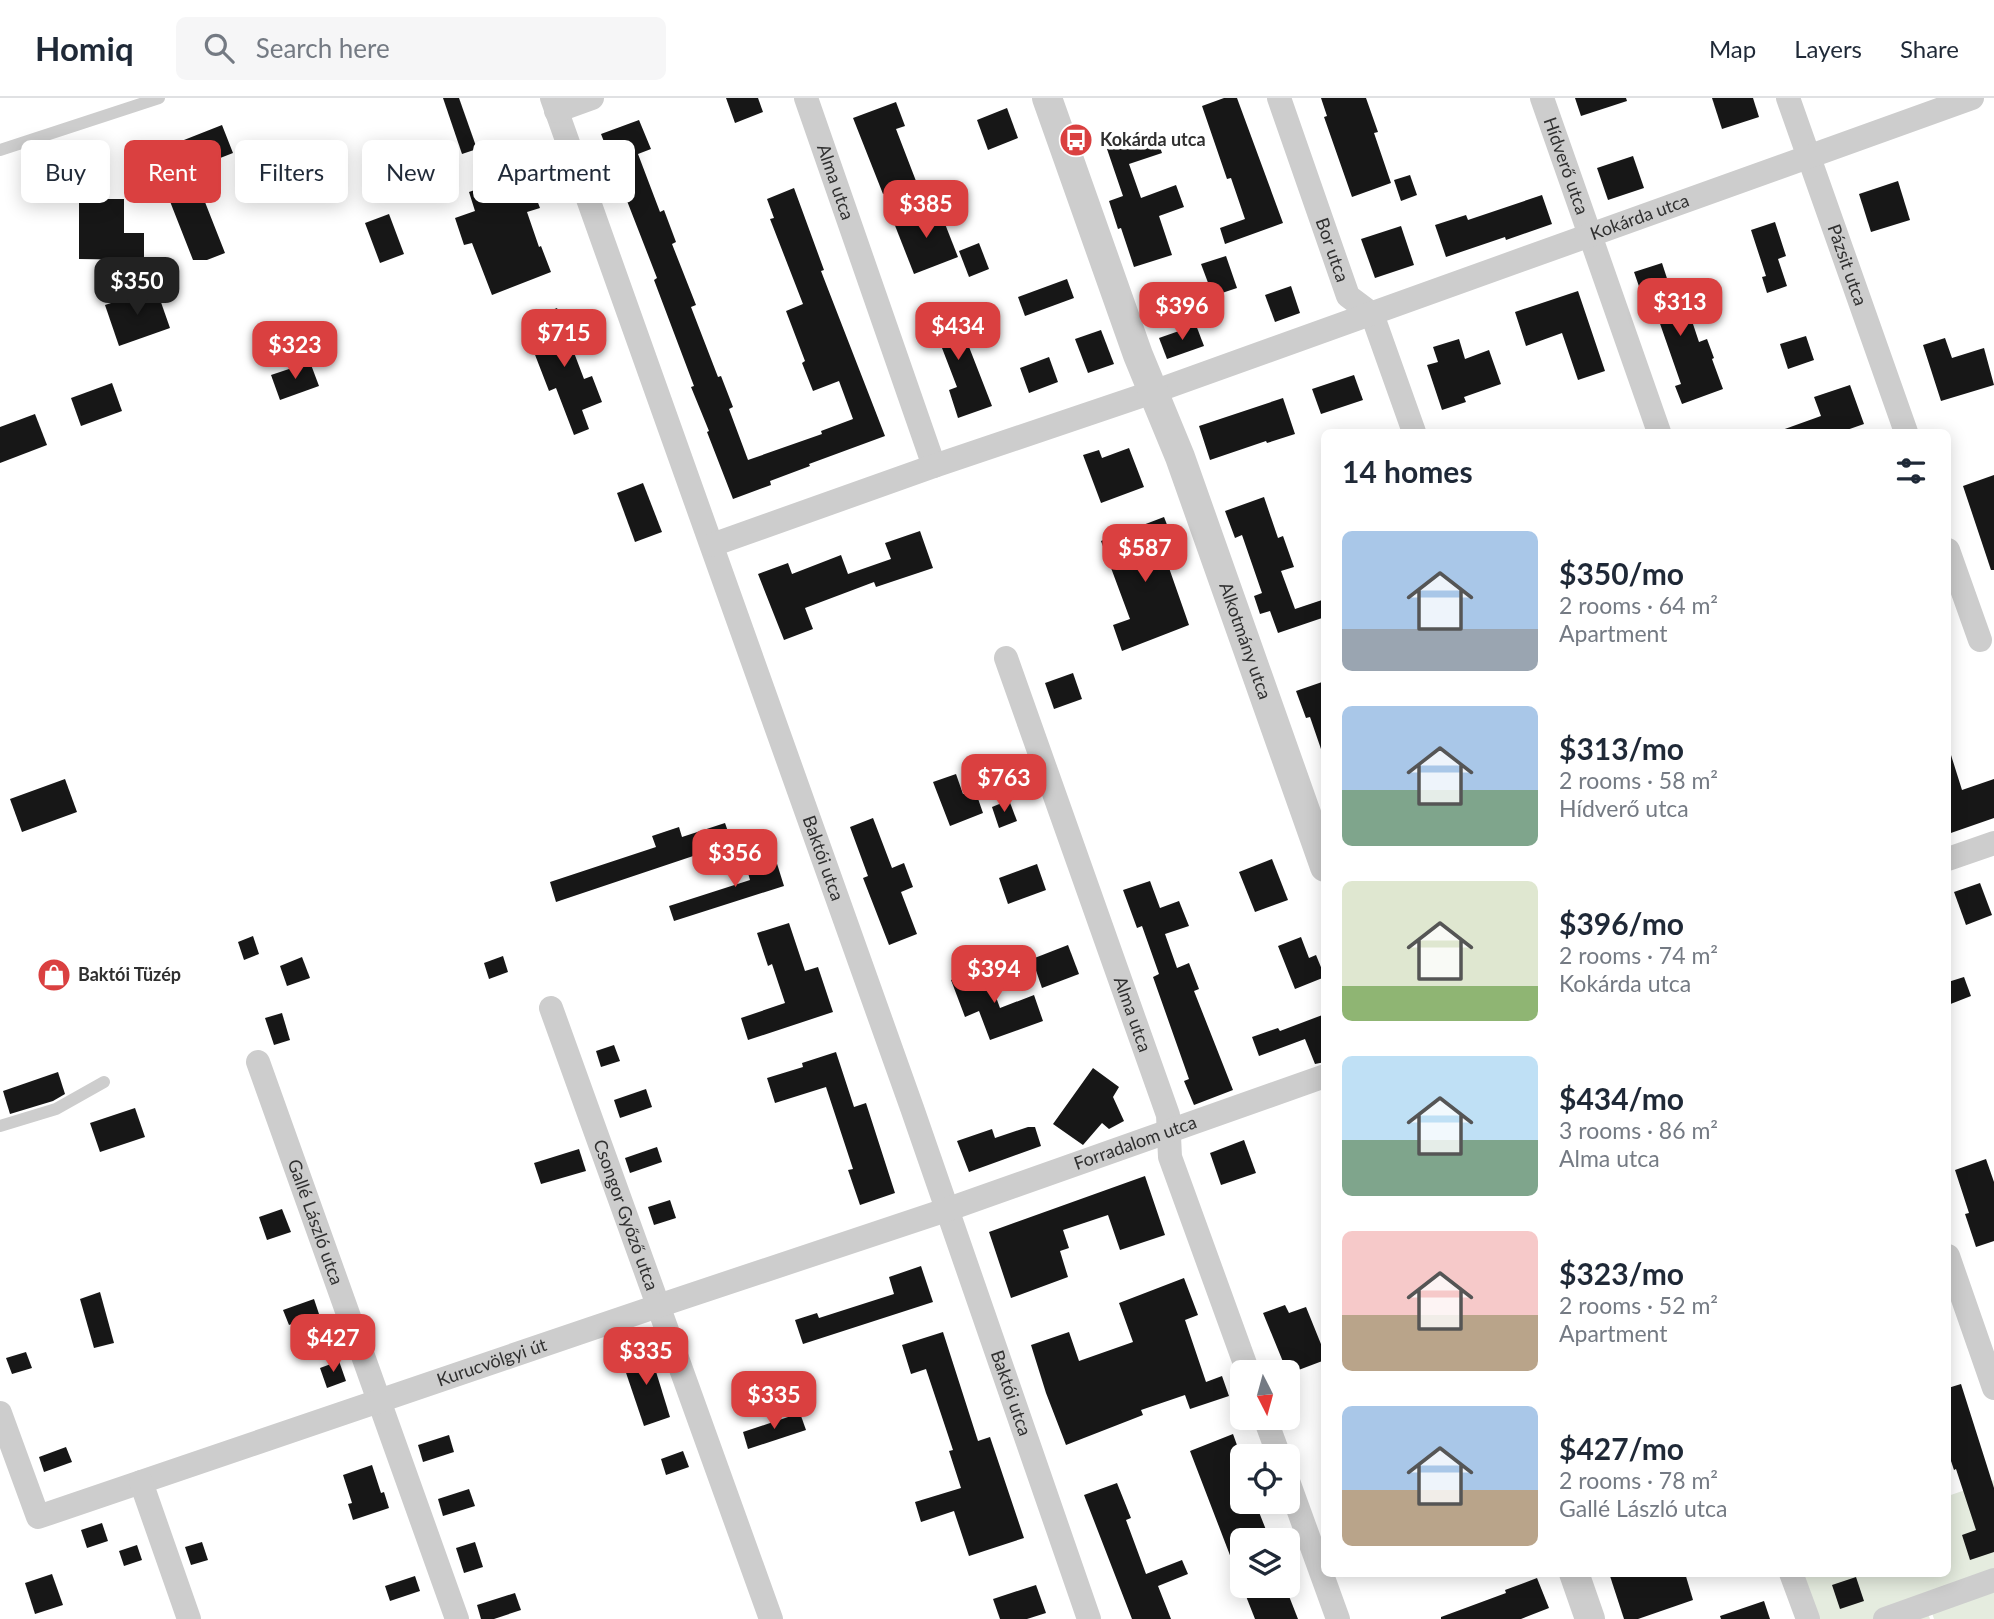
<!DOCTYPE html>
<meta charset="utf-8">
<style>
:root{--surface:#fff;--page:#f6f6f7;--text:#1f2937;--muted:#747a83;--line:#e0e1e3;--accent:#da4040}
body{margin:0;font-family:Lato,sans-serif;background:var(--page);color:var(--text);height:100vh;display:flex;flex-direction:column;font-size:26px;white-space:nowrap}
*{box-sizing:border-box;margin:0}
p{font-size:23px;color:var(--muted)}
.icon{flex:none;width:38px;height:38px;fill:none;stroke:currentColor;stroke-width:2;stroke-linecap:round;stroke-linejoin:round}
.map{position:relative;flex:1;overflow:hidden}
.details{position:absolute;left:1321px;top:331px;width:630px;height:1148px;display:flex;flex-direction:column;background:var(--surface);border-radius:10px;box-shadow:0 4px 18px #0003}
.details>*{flex:none}
.guide{position:absolute;left:21px;top:42px;width:665px;height:63px;display:flex;gap:14px}
.needle{width:46px;rotate:174deg}
.controls{position:absolute;left:1230px;top:1262px;display:grid;gap:14px}
.controls a{display:grid;place-items:center;width:70px;height:70px;border-radius:10px;background:var(--surface);box-shadow:0 4px 18px #0003;font-size:35px}
.price{position:absolute;translate:-50% -60px;padding:0 16px;border-radius:14px;background:var(--accent);color:#fff;font-size:23px;line-height:46px;filter:drop-shadow(0 2px 4px #0008)}
.price::after{content:'';position:absolute;left:50%;top:42px;width:21px;height:16px;margin-left:-10px;background:inherit;clip-path:polygon(0 0,100% 0,50% 100%)}
.price.current{background:#222;color:#fff}
ul{padding:0;list-style:none}
li{display:flex;align-items:center;gap:21px;height:175px;padding:0 21px}
li span{display:grid;place-items:center;flex:none;width:196px;height:140px;border-radius:10px;color:#555}
li>.icon{margin-inline-start:auto}
span .icon{width:84px;height:84px;fill:#fffc;stroke-width:1}
li b{font-size:30px}
h2{display:flex;justify-content:space-between;align-items:center;height:84px;padding:0 21px;font-size:30px}
.pill{padding:0 24px;border-radius:10px;background:var(--surface);box-shadow:0 4px 18px #0003;font-size:24px;line-height:63px}
.pill.current{background:var(--accent);color:#fff}
header{display:flex;align-items:center;gap:42px;box-sizing:border-box;height:98px;padding:0 35px;background:var(--surface);border-bottom:2px solid var(--line)}
header strong{font-size:33px}
nav{display:flex;gap:38px;margin-inline-start:auto;font-size:24px}
.search{width:490px;height:63px;background:var(--page);display:flex;align-items:center;gap:18px;box-sizing:border-box;padding:0 24px;border-radius:10px;color:var(--muted);font-size:26px}
.map>svg:first-child{display:block}
.green{fill:#e5ecdf}
.building{fill:#171717}
.lines{fill:none;stroke-linecap:round;stroke-linejoin:round}
.service{stroke:#cdcdcd;stroke-width:12}
.minor{stroke:#cdcdcd;stroke-width:24}
.tertiary{stroke:#cdcdcd;stroke-width:30}
.labels{text-anchor:middle;stroke-width:7;stroke-linejoin:round;paint-order:stroke}
.poi-label{font-size:18px;font-weight:bold;fill:#303030;stroke:#fff;text-anchor:start}
.street-label{font-size:18px;fill:#303030;stroke:#fff}
</style>
<header>
<strong>Homiq</strong>
<div class="search"><svg class="icon" aria-label="search" viewBox="0 0 24 24"><circle cx="10" cy="10" r="6"/><path d="M15 15l6 6"/></svg>Search here</div>
<nav><a>Map</a><a>Layers</a><a>Share</a></nav>
</header>
<div class="map">
<svg width="1994" height="1521" viewBox="0 0 1994 1521">
<rect width="100%" height="100%" fill="#fff"/>
<polygon class="green" points="1994,1382 1994,1521 1934,1521 1929,1506 1925,1507 1930,1521 1808,1521 1791,1475 1948,1475 1948,1398"/>
<g class="building">
<polygon points="443,0 459,0 477,51 462,56"/>
<polygon points="726,0 758,0 763,14 735,25"/>
<polygon points="1224,0 1237,0 1283,125 1225,146 1220,130 1245,121 1231,80 1227,81 1202,8"/>
<polygon points="1321,0 1366,0 1378,34 1374,35 1391,85 1352,99 1324,19 1327,18"/>
<polygon points="1575,0 1626,0 1627,3 1581,18"/>
<polygon points="1712,0 1753,0 1759,19 1722,31"/>
<polygon points="896,4 905,28 896,31 916,83 883,96 853,20"/>
<polygon points="1007,10 1018,40 988,52 977,22"/>
<polygon points="639,22 651,51 638,56 660,114 664,112 676,144 672,146 696,207 691,209 718,279 721,278 733,309 729,311 748,362 822,336 821,333 853,321 839,283 813,293 802,265 805,263 786,213 803,206 770,121 774,120 767,101 794,90 824,172 821,173 885,338 809,366 810,368 770,383 771,387 733,401 707,334 709,333 691,289 694,288 654,182 657,180 601,36"/>
<polygon points="222,27 233,55 192,71 225,155 207,162 193,162 151,55"/>
<polygon points="1155,35 1162,55 1129,66 1141,100 1176,87 1184,109 1159,118 1172,157 1134,169 1121,130 1118,131 1109,103 1123,98 1107,51"/>
<polygon points="1633,58 1644,90 1608,102 1597,70"/>
<polygon points="518,77 523,89 531,86 540,110 527,114 539,149 541,148 551,174 492,197 472,145 464,147 455,120 475,113 469,94"/>
<polygon points="1410,77 1417,97 1401,103 1394,82"/>
<polygon points="1898,83 1910,122 1871,134 1859,96"/>
<polygon points="1542,97 1552,126 1506,142 1505,139 1446,159 1435,127 1466,117 1468,122"/>
<polygon points="79,101 124,101 124,135 144,135 144,162 79,161"/>
<polygon points="938,108 958,159 914,176 894,125"/>
<polygon points="389,116 404,156 380,165 365,125"/>
<polygon points="1775,124 1786,158 1778,161 1787,188 1767,195 1762,179 1766,178 1751,132"/>
<polygon points="1401,128 1414,167 1375,180 1361,141"/>
<polygon points="979,145 989,171 969,179 959,153"/>
<polygon points="1226,158 1237,190 1213,198 1201,166"/>
<polygon points="1662,165 1676,208 1686,205 1699,244 1707,241 1714,260 1712,261 1723,291 1682,306 1675,288 1681,286 1650,197 1643,200 1634,174"/>
<polygon points="1067,181 1074,200 1025,218 1018,199"/>
<polygon points="1291,188 1300,215 1275,224 1265,197"/>
<polygon points="156,190 170,230 119,248 105,207"/>
<polygon points="1578,193 1605,273 1578,282 1562,235 1526,248 1515,214"/>
<polygon points="947,204 960,237 964,236 992,308 958,320 949,292 957,289 937,237 932,239 922,213"/>
<polygon points="557,210 584,281 592,278 602,304 582,312 589,331 574,337 556,290 549,293 532,249 540,245 530,221"/>
<polygon points="1196,227 1204,248 1167,261 1159,240"/>
<polygon points="1101,232 1114,266 1088,275 1075,241"/>
<polygon points="1806,238 1814,262 1788,271 1780,246"/>
<polygon points="1945,240 1952,260 1984,250 1994,287 1941,303 1923,247"/>
<polygon points="1459,241 1465,261 1489,252 1501,286 1464,299 1466,304 1442,312 1427,267 1438,264 1433,249"/>
<polygon points="1049,259 1058,284 1029,295 1020,270"/>
<polygon points="310,264 319,288 280,302 271,277"/>
<polygon points="1354,277 1363,302 1321,316 1312,291"/>
<polygon points="112,285 122,313 81,328 71,300"/>
<polygon points="1850,287 1864,326 1841,334 1783,334 1782,332 1821,318 1814,299"/>
<polygon points="1283,300 1295,336 1267,345 1266,343 1210,362 1199,328"/>
<polygon points="35,316 47,347 0,365 0,329"/>
<polygon points="1129,350 1144,389 1101,405 1083,357 1099,352 1102,360"/>
<polygon points="1994,377 1994,472 1991,472 1963,388"/>
<polygon points="643,385 662,434 635,444 617,395"/>
<polygon points="1264,399 1278,440 1283,438 1294,469 1281,473 1295,511 1325,501 1325,519 1278,535 1270,513 1260,516 1254,498 1262,495 1242,437 1235,440 1225,413"/>
<polygon points="1164,419 1173,442 1161,447 1189,527 1122,553 1113,527 1130,521 1101,443"/>
<polygon points="920,433 933,470 876,489 874,484 805,510 813,531 784,542 758,476 788,465 792,476 841,457 848,476 891,461 885,445"/>
<polygon points="1073,575 1082,601 1054,611 1045,585"/>
<polygon points="1325,583 1325,654 1322,654 1310,619 1306,620 1296,593"/>
<polygon points="1951,657 1962,692 1994,681 1994,720 1948,736 1948,658"/>
<polygon points="956,676 963,696 975,692 983,715 950,728 933,684"/>
<polygon points="65,681 77,714 22,734 10,701"/>
<polygon points="1009,702 1017,723 999,730 992,709"/>
<polygon points="873,720 892,770 904,765 913,789 901,794 917,836 889,847 863,780 868,778 850,729"/>
<polygon points="725,725 732,745 556,804 550,784 656,749 652,738 679,729 682,739"/>
<polygon points="774,756 784,788 674,823 669,808 750,782 745,765"/>
<polygon points="1272,761 1288,802 1255,814 1239,774"/>
<polygon points="1037,766 1046,792 1008,806 999,780"/>
<polygon points="1150,783 1160,810 1179,803 1189,828 1165,836 1177,870 1189,865 1199,891 1194,893 1233,992 1194,1007 1184,983 1189,981 1153,879 1159,876 1142,828 1137,830 1123,792"/>
<polygon points="1980,785 1992,817 1966,827 1954,794"/>
<polygon points="789,825 805,873 818,869 833,914 748,942 741,920 785,905 772,866 768,868 757,835"/>
<polygon points="253,838 259,856 244,862 238,844"/>
<polygon points="1301,839 1309,860 1316,857 1325,879 1295,891 1278,848"/>
<polygon points="1068,847 1079,876 1042,890 1032,861"/>
<polygon points="503,858 508,874 489,881 484,865"/>
<polygon points="302,859 310,880 287,888 280,868"/>
<polygon points="985,869 1000,910 1034,897 1043,923 990,942 979,913 965,919 951,882"/>
<polygon points="1964,879 1971,898 1948,907 1948,884"/>
<polygon points="282,915 290,942 274,947 265,920"/>
<polygon points="1325,916 1325,964 1315,966 1305,941 1259,958 1252,939 1278,930 1280,933"/>
<polygon points="614,947 620,963 601,969 596,953"/>
<polygon points="836,954 854,1009 866,1005 895,1095 860,1107 848,1072 853,1071 826,989 775,1005 767,980 803,969 802,965"/>
<polygon points="1093,970 1119,989 1113,999 1124,1023 1109,1031 1102,1025 1083,1047 1053,1026"/>
<polygon points="58,974 65,996 53,1003 10,1016 3,993"/>
<polygon points="646,991 652,1009 620,1020 614,1002"/>
<polygon points="135,1010 145,1039 100,1054 90,1025"/>
<polygon points="1028,1029 1035,1029 1041,1048 969,1074 957,1043 992,1031 995,1040"/>
<polygon points="1244,1042 1256,1075 1221,1087 1210,1055"/>
<polygon points="657,1049 662,1064 630,1075 625,1060"/>
<polygon points="579,1051 586,1073 541,1086 534,1065"/>
<polygon points="1986,1061 1994,1084 1994,1143 1976,1149 1965,1116 1969,1115 1955,1072"/>
<polygon points="1145,1078 1165,1137 1120,1152 1108,1117 1063,1132 1069,1150 1060,1153 1068,1179 1011,1200 989,1134"/>
<polygon points="670,1102 676,1120 654,1127 648,1109"/>
<polygon points="282,1111 291,1134 267,1142 259,1119"/>
<polygon points="921,1168 933,1204 803,1246 795,1222 817,1215 819,1220 894,1196 889,1179"/>
<polygon points="1184,1180 1198,1217 1185,1222 1206,1284 1222,1278 1229,1298 1190,1311 1185,1297 1141,1312 1143,1317 1066,1347 1046,1295 1031,1247 1069,1234 1079,1263 1133,1244 1119,1205"/>
<polygon points="100,1194 114,1245 94,1250 80,1201"/>
<polygon points="314,1201 319,1216 289,1227 283,1212"/>
<polygon points="1285,1207 1289,1215 1306,1209 1325,1256 1325,1262 1288,1276 1263,1215"/>
<polygon points="943,1234 978,1343 990,1339 1024,1440 969,1458 954,1413 921,1424 915,1404 961,1390 949,1353 953,1352 926,1271 911,1276 902,1247"/>
<polygon points="649,1251 670,1319 644,1328 621,1260"/>
<polygon points="26,1254 32,1270 12,1276 6,1260"/>
<polygon points="339,1263 346,1283 327,1290 320,1270"/>
<polygon points="1961,1286 1994,1390 1994,1454 1970,1462 1962,1437 1976,1432 1956,1371 1954,1372 1948,1354 1948,1290"/>
<polygon points="800,1315 806,1332 748,1351 743,1334"/>
<polygon points="1233,1336 1242,1361 1242,1415 1257,1409 1270,1442 1242,1442 1241,1486 1190,1353"/>
<polygon points="449,1337 454,1354 423,1364 418,1347"/>
<polygon points="66,1349 72,1364 44,1374 39,1359"/>
<polygon points="683,1353 689,1369 666,1377 661,1361"/>
<polygon points="372,1367 381,1395 384,1394 389,1410 353,1422 348,1406 352,1405 343,1377"/>
<polygon points="1117,1385 1131,1420 1126,1422 1146,1476 1182,1462 1188,1476 1158,1488 1171,1521 1132,1521 1084,1397"/>
<polygon points="469,1391 475,1408 443,1418 438,1401"/>
<polygon points="102,1425 108,1443 87,1450 81,1432"/>
<polygon points="202,1444 208,1462 191,1467 185,1449"/>
<polygon points="475,1444 483,1469 464,1475 456,1450"/>
<polygon points="137,1447 142,1462 124,1468 119,1453"/>
<polygon points="1609,1475 1685,1475 1693,1502 1638,1521 1624,1521"/>
<polygon points="52,1476 63,1507 35,1516 25,1485"/>
<polygon points="415,1478 420,1493 390,1503 385,1488"/>
<polygon points="1856,1479 1864,1503 1840,1511 1832,1487"/>
<polygon points="1537,1480 1549,1510 1521,1521 1441,1521 1441,1519 1506,1495 1505,1492"/>
<polygon points="1036,1487 1046,1515 1027,1521 1000,1521 993,1501"/>
<polygon points="1242,1488 1285,1488 1298,1521 1255,1521"/>
<polygon points="515,1495 521,1512 494,1521 481,1521 477,1507"/>
<polygon points="1764,1503 1770,1521 1721,1521 1720,1518"/>
</g>
<g class="lines">
<g class="service">
<polyline points="0,52 159,0"/>
<polyline points="0,1028 56,1011 104,984"/>
</g>
<g class="minor">
<path id="s1" d="M552,0L912,1010L1089,1521"/>
<path id="s2" d="M806,0L934,368"/>
<path id="s3" d="M1279,0L1348,198L1372,216L1414,334"/>
<path id="s4" d="M1542,0L1659,334"/>
<path id="s5" d="M1788,0L1906,334"/>
<polyline points="556,13 592,0"/>
<path id="s6" d="M712,447L934,368L1153,294L1972,0"/>
<polyline points="1948,452 1980,542"/>
<path id="s7" d="M1006,560L1168,1017L1170,1059L1248,1274"/>
<polyline points="1948,761 1994,745"/>
<path id="s8" d="M551,910L771,1521"/>
<path id="s9" d="M258,964L457,1521"/>
<polyline points="1948,1158 1994,1290"/>
<path id="s10" d="M0,1315L38,1419L658,1208L946,1112L1325,978"/>
<polyline points="1265,1320 1279,1358"/>
<polyline points="1288,1383 1338,1521"/>
<polyline points="141,1384 189,1521"/>
<polyline points="1791,1475 1808,1521"/>
<polyline points="1885,1521 1994,1482"/>
</g>
<g class="tertiary">
<path id="s11" d="M1047,0L1138,257L1180,359L1325,769"/>
<polyline points="1574,1475 1590,1521"/>
</g>
</g>
<defs>
<symbol id="bus-disc" viewBox="-11 -11 22 22"><circle r="9.5" fill="#da4040" stroke="#fff"/><path d="M-5-6H5V4H4V6H2V4H-2V6H-4V4H-5ZM-3.5-4V0h7V-4ZM-3.5 1.2v1.5H-2V1.2ZM2 1.2v1.5H3.5V1.2Z" fill="#fff"/></symbol>
<symbol id="shop-disc" viewBox="-11 -11 22 22"><circle r="9.5" fill="#da4040" stroke="#fff"/><path d="M-5-2.5h2.3a2.7 3.5 0 0 1 5.4 0H5L5.5 6h-11ZM-1.5-2.5h3a1.5 2.3 0 0 0-3 0Z" fill="#fff"/></symbol>
</defs>
<g fill-rule="evenodd">
<use href="#bus-disc" x="1057" y="23" width="38" height="38"/>
<use href="#shop-disc" x="35" y="858" width="38" height="38"/>
</g>
<g class="labels">
<g class="poi-label">
<text x="1100" y="48">Kokárda utca</text>
<text x="78" y="883">Baktói Tüzép</text>
</g>
<g class="street-label">
<text dy="6" stroke="none"><textPath href="#s4" startOffset="72">Hídverő utca</textPath></text>
<text dy="6" stroke="none"><textPath href="#s2" startOffset="89">Alma utca</textPath></text>
<text dy="6" stroke="none"><textPath href="#s6" startOffset="984">Kokárda utca</textPath></text>
<text dy="6" stroke="none"><textPath href="#s3" startOffset="161">Bor utca</textPath></text>
<text dy="6" stroke="none"><textPath href="#s5" startOffset="177">Pázsit utca</textPath></text>
<text dy="6" stroke="none"><textPath href="#s11" startOffset="578">Alkotmány utca</textPath></text>
<text dy="6" stroke="none"><textPath href="#s1" startOffset="807">Baktói utca</textPath></text>
<text dy="6" stroke="none"><textPath href="#s7" startOffset="378">Alma utca</textPath></text>
<text dy="6" stroke="none"><textPath href="#s10" startOffset="1270">Forradalom utca</textPath></text>
<text dy="6" stroke="none"><textPath href="#s8" startOffset="220">Csongor Győző utca</textPath></text>
<text dy="6" stroke="none"><textPath href="#s9" startOffset="170">Gallé László utca</textPath></text>
<text dy="6" stroke="none"><textPath href="#s10" startOffset="590">Kurucvölgyi út</textPath></text>
<text dy="6" stroke="none"><textPath href="#s1" startOffset="1374">Baktói utca</textPath></text>
</g>
</g>
</svg>
<div class="controls">
<a><svg class="needle" viewBox="-14 -14 28 28"><path d="M0-13l5 13h-10z" fill="#e53935"/><path d="M0 13l5-13h-10z" fill="#747a83"/></svg></a>
<a><svg class="icon" aria-label="locate" viewBox="0 0 24 24"><circle cx="12" cy="12" r="6"/><path d="M12 2v4M12 18v4M2 12h4M18 12h4"/></svg></a>
<a><svg class="icon" aria-label="layers" viewBox="0 0 24 24"><path d="M12 4l9 5-9 5-9-5zM3 14l9 5 9-5"/></svg></a>
</div>
<b class="price" style="left:926px;top:142px">$385</b>
<b class="price current" style="left:137px;top:219px">$350</b>
<b class="price" style="left:1680px;top:240px">$313</b>
<b class="price" style="left:1182px;top:244px">$396</b>
<b class="price" style="left:958px;top:264px">$434</b>
<b class="price" style="left:564px;top:271px">$715</b>
<b class="price" style="left:295px;top:283px">$323</b>
<b class="price" style="left:1145px;top:486px">$587</b>
<b class="price" style="left:1004px;top:716px">$763</b>
<b class="price" style="left:735px;top:791px">$356</b>
<b class="price" style="left:994px;top:907px">$394</b>
<b class="price" style="left:333px;top:1276px">$427</b>
<b class="price" style="left:646px;top:1289px">$335</b>
<b class="price" style="left:774px;top:1333px">$335</b>
<div class="guide">
<a class="pill">Buy</a>
<a class="pill current">Rent</a>
<a class="pill">Filters</a>
<a class="pill">New</a>
<a class="pill">Apartment</a>
</div>
<section class="details">
<h2>14 homes<svg class="icon" aria-label="filters" viewBox="0 0 24 24"><path d="M4 7h16M4 17h16"/><circle cx="9" cy="7" r="2"/><circle cx="15" cy="17" r="2"/></svg></h2>
<ul>
<li><span style="background:linear-gradient(#a9c7e8 70%,#9aa5b1 0)"><svg class="icon" aria-label="home" viewBox="0 0 24 24"><path d="M3 11l9-7 9 7M6 9v11h12V9"/></svg></span><div><b>$350/mo</b><p>2 rooms · 64 m²</p><p>Apartment</p></div></li>
<li><span style="background:linear-gradient(#a9c7e8 60%,#7fa58c 0)"><svg class="icon" aria-label="home" viewBox="0 0 24 24"><path d="M3 11l9-7 9 7M6 9v11h12V9"/></svg></span><div><b>$313/mo</b><p>2 rooms · 58 m²</p><p>Hídverő utca</p></div></li>
<li><span style="background:linear-gradient(#dfe7d0 75%,#8fb573 0)"><svg class="icon" aria-label="home" viewBox="0 0 24 24"><path d="M3 11l9-7 9 7M6 9v11h12V9"/></svg></span><div><b>$396/mo</b><p>2 rooms · 74 m²</p><p>Kokárda utca</p></div></li>
<li><span style="background:linear-gradient(#bfe0f5 60%,#7fa58c 0)"><svg class="icon" aria-label="home" viewBox="0 0 24 24"><path d="M3 11l9-7 9 7M6 9v11h12V9"/></svg></span><div><b>$434/mo</b><p>3 rooms · 86 m²</p><p>Alma utca</p></div></li>
<li><span style="background:linear-gradient(#f6c9c9 60%,#b9a48a 0)"><svg class="icon" aria-label="home" viewBox="0 0 24 24"><path d="M3 11l9-7 9 7M6 9v11h12V9"/></svg></span><div><b>$323/mo</b><p>2 rooms · 52 m²</p><p>Apartment</p></div></li>
<li><span style="background:linear-gradient(#a9c7e8 60%,#b9a48a 0)"><svg class="icon" aria-label="home" viewBox="0 0 24 24"><path d="M3 11l9-7 9 7M6 9v11h12V9"/></svg></span><div><b>$427/mo</b><p>2 rooms · 78 m²</p><p>Gallé László utca</p></div></li>
</ul>
</section>
</div>
